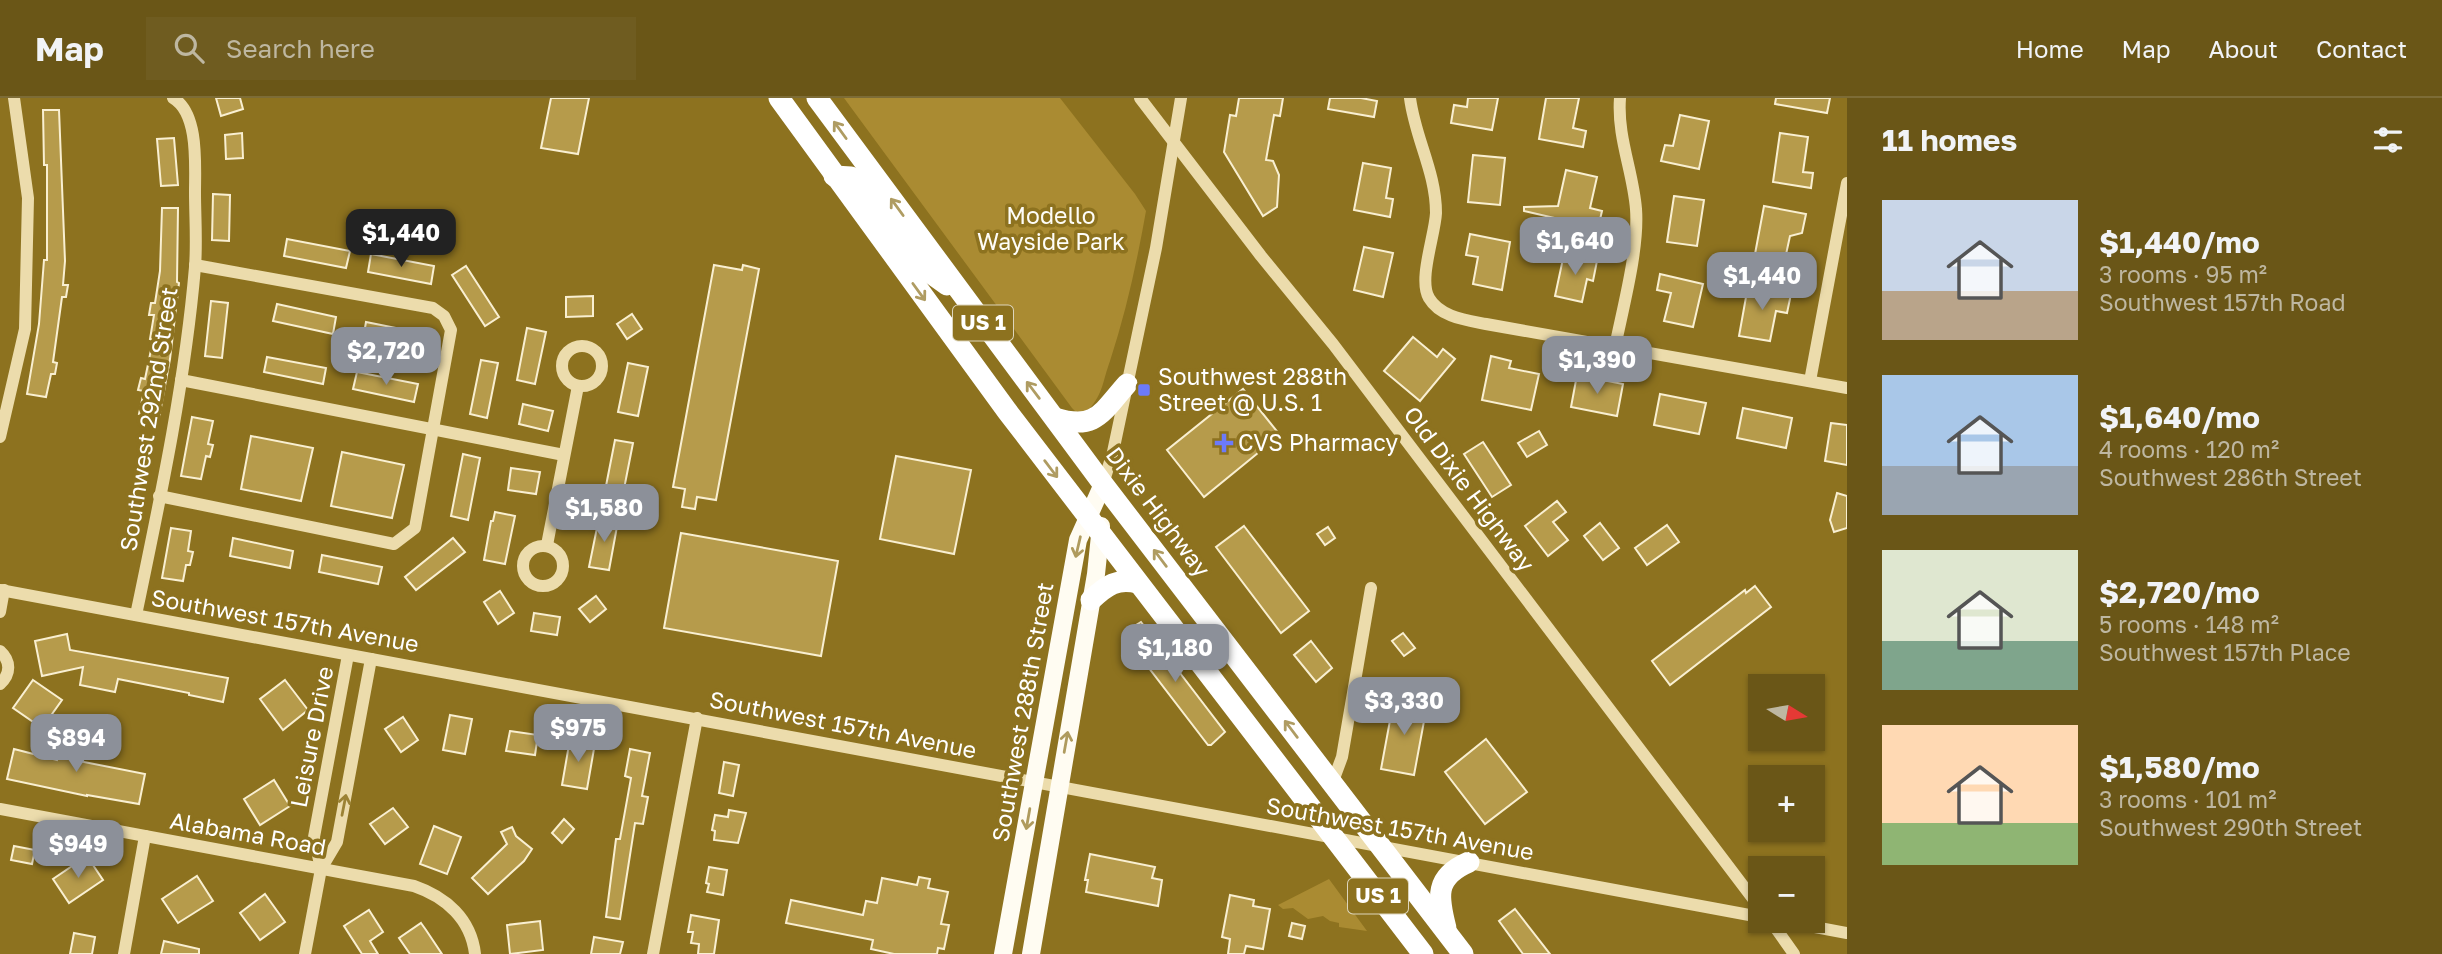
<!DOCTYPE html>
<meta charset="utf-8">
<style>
:root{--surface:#6a5617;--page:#6f5c20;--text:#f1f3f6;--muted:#beb7a1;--line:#7d6c36;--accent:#8c9099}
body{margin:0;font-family:"Golos Text",sans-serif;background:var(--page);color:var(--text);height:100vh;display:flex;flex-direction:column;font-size:26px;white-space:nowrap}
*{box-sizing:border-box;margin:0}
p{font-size:23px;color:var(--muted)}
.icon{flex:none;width:38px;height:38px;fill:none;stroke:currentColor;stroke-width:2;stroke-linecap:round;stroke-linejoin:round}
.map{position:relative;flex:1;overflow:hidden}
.sheet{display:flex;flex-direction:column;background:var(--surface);width:595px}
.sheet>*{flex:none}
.needle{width:46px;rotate:101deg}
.controls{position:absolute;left:1748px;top:576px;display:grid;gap:14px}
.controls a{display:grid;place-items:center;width:77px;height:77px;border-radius:0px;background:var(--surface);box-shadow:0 2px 5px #0004;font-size:35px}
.price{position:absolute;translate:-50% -60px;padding:0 16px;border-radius:14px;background:var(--accent);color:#fff;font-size:23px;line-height:46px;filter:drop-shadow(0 2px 4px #0008)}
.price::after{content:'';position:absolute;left:50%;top:42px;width:21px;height:16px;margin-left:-10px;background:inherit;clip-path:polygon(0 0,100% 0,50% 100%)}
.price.current{background:#222;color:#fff}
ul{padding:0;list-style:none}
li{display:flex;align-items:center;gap:21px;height:175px;padding:0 35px}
li span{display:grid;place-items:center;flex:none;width:196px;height:140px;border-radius:0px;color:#555}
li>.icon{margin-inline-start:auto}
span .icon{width:84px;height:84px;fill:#fffc;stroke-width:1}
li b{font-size:30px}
h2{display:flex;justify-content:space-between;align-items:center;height:84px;padding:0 35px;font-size:30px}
header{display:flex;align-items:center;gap:42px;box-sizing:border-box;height:98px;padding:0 35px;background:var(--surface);border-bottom:2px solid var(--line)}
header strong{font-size:33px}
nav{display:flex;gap:38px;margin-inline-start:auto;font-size:24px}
.search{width:490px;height:63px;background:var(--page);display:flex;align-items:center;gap:18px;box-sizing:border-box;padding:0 24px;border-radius:0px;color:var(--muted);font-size:26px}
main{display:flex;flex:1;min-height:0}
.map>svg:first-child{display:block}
.green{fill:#aa8b32}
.building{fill:#b69b4b;stroke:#f9efd1;stroke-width:2}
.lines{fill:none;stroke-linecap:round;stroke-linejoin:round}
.minor{stroke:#ecdcac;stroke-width:12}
.major{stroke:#fffcf2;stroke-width:18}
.highway{stroke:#fff;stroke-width:21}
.oneway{stroke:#af9c62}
.oneway2{stroke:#af9b5e}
.oneway3{stroke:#9b8234}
.poi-dot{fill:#6c7afa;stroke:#8d721f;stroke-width:2.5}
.labels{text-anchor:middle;stroke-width:7;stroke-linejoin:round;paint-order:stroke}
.shield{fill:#8d721f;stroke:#ddd5bc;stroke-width:2}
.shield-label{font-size:21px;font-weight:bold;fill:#fff}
.park-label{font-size:23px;fill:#fefdf8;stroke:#8d721f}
.poi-label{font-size:23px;fill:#fff;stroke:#8d721f;text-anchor:start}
.street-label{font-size:23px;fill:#fff;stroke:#8d721f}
</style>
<header>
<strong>Map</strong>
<div class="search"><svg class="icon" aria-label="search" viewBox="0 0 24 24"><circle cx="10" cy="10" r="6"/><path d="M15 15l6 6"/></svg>Search here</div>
<nav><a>Home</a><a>Map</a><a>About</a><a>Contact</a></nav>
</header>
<main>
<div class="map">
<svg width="1847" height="856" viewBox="0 0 1847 856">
<rect width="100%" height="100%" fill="#8d721f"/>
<g class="green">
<path d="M844,0H1060L1135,96L1146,113C1137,164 1126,214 1110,263C1102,285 1104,293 1089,312L1076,314L1072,310Z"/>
<polygon points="1329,781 1367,833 1339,829 1339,825 1330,823 1323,818 1308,821 1293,810 1283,811 1278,807"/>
</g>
<g class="building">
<polygon points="216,0 240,0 243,11 221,18"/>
<polygon points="551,0 589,0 578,56 541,50"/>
<polygon points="1239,0 1283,0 1280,18 1274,17 1266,62 1273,63 1279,77 1277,109 1263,118 1224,54 1230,17 1236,18"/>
<polygon points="1330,0 1361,0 1377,3 1374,19 1328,11"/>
<polygon points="1468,0 1498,0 1492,32 1451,25 1454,7 1467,9"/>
<polygon points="1546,0 1579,0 1573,30 1586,33 1583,49 1539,41"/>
<polygon points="1776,0 1830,0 1827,15 1775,6"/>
<polygon points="43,12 59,12 65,163 63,187 68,187 66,199 62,199 53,264 57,265 55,276 51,276 46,299 27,296 39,226 44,162 47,162 47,67 44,67"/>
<polygon points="1680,17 1709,23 1699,71 1661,63 1665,47 1673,48"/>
<polygon points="242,35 243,60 226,61 225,37"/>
<polygon points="1780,35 1808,39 1803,74 1813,75 1811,90 1773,84"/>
<polygon points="174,40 178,87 161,88 157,41"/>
<polygon points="1473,57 1505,60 1500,107 1468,104"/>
<polygon points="1363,65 1391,70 1386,100 1393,101 1390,119 1354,112"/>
<polygon points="1566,72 1597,79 1590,110 1602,113 1598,130 1524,113 1524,109 1558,108"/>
<polygon points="213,96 230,97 229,143 212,142"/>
<polygon points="1674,98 1704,102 1697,148 1667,144"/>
<polygon points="1764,108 1806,116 1802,135 1790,138 1785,161 1755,156"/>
<polygon points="162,110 178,110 177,184 179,185 170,261 159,320 139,316 144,293 138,292 141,280 145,281 153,242 150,241 154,217 149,217 151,205 155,205 160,173"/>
<polygon points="1470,136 1510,144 1502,192 1473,186 1478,159 1466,157"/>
<polygon points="287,141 350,153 346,170 284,158"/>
<polygon points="1364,149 1393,155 1383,199 1354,192"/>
<polygon points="371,156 434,168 431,186 368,174"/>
<polygon points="1564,156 1597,163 1593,183 1587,181 1582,204 1555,198"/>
<polygon points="714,167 742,172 743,167 759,171 716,402 697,399 695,411 682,409 685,391 673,389"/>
<polygon points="466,168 499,219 485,228 452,177"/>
<polygon points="1660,176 1703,186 1693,229 1664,223 1671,195 1657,192"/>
<polygon points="1748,188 1791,196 1787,215 1776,213 1770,243 1739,238"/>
<polygon points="593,198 593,218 566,219 566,199"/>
<polygon points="211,203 228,205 222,260 205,258"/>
<polygon points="277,206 336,219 333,236 273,223"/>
<polygon points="632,216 642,231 627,241 617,226"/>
<polygon points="366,224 426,236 422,252 363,241"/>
<polygon points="527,230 546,234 535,286 517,282"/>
<polygon points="1413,239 1437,259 1443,251 1455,261 1420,303 1384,273"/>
<polygon points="1491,258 1511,263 1509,270 1539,276 1531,312 1482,302"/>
<polygon points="267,259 326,270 323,286 264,274"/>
<polygon points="481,262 498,265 487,320 470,316"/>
<polygon points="628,265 648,269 638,318 618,314"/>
<polygon points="357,274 418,286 414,304 353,291"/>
<polygon points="1577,277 1623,286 1617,318 1571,309"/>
<polygon points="1243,291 1280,337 1204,399 1167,352"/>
<polygon points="1660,296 1706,305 1699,336 1654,327"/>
<polygon points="523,306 553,313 548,333 519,326"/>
<polygon points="1743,310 1792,320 1786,350 1737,340"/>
<polygon points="192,319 213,323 208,346 213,347 210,359 206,358 201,381 181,378"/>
<polygon points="1831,325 1847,327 1847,367 1825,363"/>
<polygon points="1539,333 1547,347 1527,359 1518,345"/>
<polygon points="251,338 313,350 301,403 241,391"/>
<polygon points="615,342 633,345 623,396 605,393"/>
<polygon points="1483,344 1511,387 1492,399 1464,356"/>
<polygon points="342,354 404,367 392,420 331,408"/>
<polygon points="463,356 480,360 468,422 451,418"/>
<polygon points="896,358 971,372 954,456 880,441"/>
<polygon points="511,370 540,374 536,396 508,392"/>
<polygon points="1837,395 1847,398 1847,430 1834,434 1830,422"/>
<polygon points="1557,403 1566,414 1553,424 1568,442 1548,458 1525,428"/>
<polygon points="495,414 515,418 505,466 484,462 491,423 493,423"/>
<polygon points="599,420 618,423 609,472 589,469"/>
<polygon points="1600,425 1619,450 1603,462 1584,438"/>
<polygon points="1667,427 1679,444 1647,467 1635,450"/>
<polygon points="1244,428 1309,513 1281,535 1216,449"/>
<polygon points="1328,429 1335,440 1325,447 1317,436"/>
<polygon points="171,430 191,433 188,453 193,454 190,467 186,467 183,483 162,480"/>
<polygon points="681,435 838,463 821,558 664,530"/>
<polygon points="233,440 293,453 290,470 230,458"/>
<polygon points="453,440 465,454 416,492 405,479"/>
<polygon points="322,457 382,469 378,486 319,474"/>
<polygon points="1755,488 1771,509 1670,587 1652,563 1745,492 1746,495"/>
<polygon points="500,493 514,515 498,526 484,504"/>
<polygon points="596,498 606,511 590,524 579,511"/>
<polygon points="534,515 560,519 557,537 531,533"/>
<polygon points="1141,524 1225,634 1211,647 1208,647 1129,544 1132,541 1126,533"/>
<polygon points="1403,535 1415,550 1404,558 1392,543"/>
<polygon points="67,536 70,552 228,580 223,604 189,597 189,595 118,581 115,594 80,587 83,569 42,578 35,543"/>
<polygon points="1311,543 1332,570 1316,584 1294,557"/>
<polygon points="33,582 62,602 42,630 13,610"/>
<polygon points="285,582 308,612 283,632 260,601"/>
<polygon points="1394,601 1427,607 1414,677 1381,671"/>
<polygon points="450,617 472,621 465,656 443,652"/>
<polygon points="403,619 418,642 401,654 385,631"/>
<polygon points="73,623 84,626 79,663 145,676 139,706 87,697 87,698 7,681 14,651 57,662 58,658 66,660"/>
<polygon points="510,633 538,637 535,657 506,653"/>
<polygon points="570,641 595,645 587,691 562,687"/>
<polygon points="1486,641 1527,694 1485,726 1445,674"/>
<polygon points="630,651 650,655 642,698 648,699 643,726 635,725 620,821 606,819 616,741 620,741 631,680 625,678"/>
<polygon points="724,664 739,667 733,698 719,695"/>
<polygon points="274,682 290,708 260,727 244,701"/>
<polygon points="393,710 408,729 385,746 370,726"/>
<polygon points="729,712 746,715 738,745 714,742 715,733 712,732 715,717 728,719"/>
<polygon points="564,721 574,731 562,745 552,735"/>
<polygon points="434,728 461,739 447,776 420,766"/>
<polygon points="512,729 516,738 532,751 524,763 488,796 472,780 507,746 501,734"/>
<polygon points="14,748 35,752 32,766 11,762"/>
<polygon points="1090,756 1155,769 1152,780 1162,782 1158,808 1086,794 1088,782 1085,782"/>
<polygon points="87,758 103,782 69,805 53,781"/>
<polygon points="709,769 727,772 723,797 707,794 709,786 706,785"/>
<polygon points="197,778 213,803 178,825 162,801"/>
<polygon points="919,779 930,781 928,790 948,794 941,826 949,827 944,851 938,850 937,856 894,856 871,851 873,842 786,825 791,802 863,817 866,803 877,805 882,780 917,787"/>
<polygon points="265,796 285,824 260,842 240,815"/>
<polygon points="1230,797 1254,802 1253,808 1270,811 1263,851 1246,848 1244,856 1228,856 1230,841 1222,839"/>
<polygon points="1515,811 1550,856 1523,856 1499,823"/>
<polygon points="369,812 383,834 370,843 378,856 362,856 344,828"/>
<polygon points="691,817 719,822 714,856 698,856 699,846 691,845 693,834 688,834"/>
<polygon points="540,823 543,852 510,856 507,827"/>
<polygon points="421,825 426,832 442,856 410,856 399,840"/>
<polygon points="1292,825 1305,828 1302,841 1289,838"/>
<polygon points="74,835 95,839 92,856 70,856"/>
<polygon points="594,839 623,844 620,856 591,856"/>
<polygon points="164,843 199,851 199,856 161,856"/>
</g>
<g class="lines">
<g class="minor">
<polyline points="1140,0 1261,158 1333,246 1760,810"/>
<path d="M1410,0C1415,40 1436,74 1436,115C1435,137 1418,182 1429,200C1440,219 1466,222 1486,226L1847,290"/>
<circle cx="582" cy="268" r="20"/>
<path d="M1615,249C1623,209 1639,151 1636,111C1633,73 1617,39 1620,0"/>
<polyline points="181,282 564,357"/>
<polyline points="1810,283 1847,85"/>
<polyline points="0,339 25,231 28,100 14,0"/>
<polyline points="1103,386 1113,354 1156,150 1181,0"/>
<polyline points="159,398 394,446 415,430 451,232 444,218 433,210 195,167"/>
<polyline points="547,447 578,288"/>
<circle cx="543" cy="468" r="20"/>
<polyline points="0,492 1760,819"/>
<polyline points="0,514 4,492"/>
<path d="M136,517C160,402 185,286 195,169C197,144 195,119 195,94C195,67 199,15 173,0"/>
<path d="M0,553C11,563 11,576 0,586"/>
<polyline points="1332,686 1342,659 1371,490"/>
<path d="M0,711L414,788C446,799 471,821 475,856"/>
<polyline points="321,771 314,739 348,557"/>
<polyline points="1770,822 1794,856"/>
<polyline points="1777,822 1847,835"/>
<polyline points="124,856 145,738"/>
<polyline points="305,856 321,771 337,744 371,561"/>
<polyline points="653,856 697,620"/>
</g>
<g class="major">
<polyline points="1003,856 1078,442 1103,386"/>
<polyline points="1031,856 1096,476 1101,428"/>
</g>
<g class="highway">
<polyline points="779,0 1007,313 1423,856"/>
<polyline points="817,0 1103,386 1463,856"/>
<polyline points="834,78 851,79 859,84 915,164 947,187"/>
<path d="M1055,320C1096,333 1102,314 1127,286"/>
<path d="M1091,502C1107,487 1117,480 1138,485"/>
<path d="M1446,830C1438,799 1434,779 1469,764"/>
</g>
</g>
<defs><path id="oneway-shaft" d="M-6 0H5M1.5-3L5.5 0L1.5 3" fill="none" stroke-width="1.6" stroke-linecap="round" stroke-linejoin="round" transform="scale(1.75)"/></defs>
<g class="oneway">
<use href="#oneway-shaft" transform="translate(840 32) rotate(-126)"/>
<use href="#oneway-shaft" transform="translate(897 109) rotate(-126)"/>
<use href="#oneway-shaft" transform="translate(919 194) rotate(54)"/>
<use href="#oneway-shaft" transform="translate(1033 292) rotate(-127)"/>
<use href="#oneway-shaft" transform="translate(1051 371) rotate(53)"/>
<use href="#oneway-shaft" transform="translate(1160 460) rotate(-127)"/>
<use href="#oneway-shaft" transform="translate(1291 631) rotate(-127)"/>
</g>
<g class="oneway2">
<use href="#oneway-shaft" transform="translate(1078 449) rotate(103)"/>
<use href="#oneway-shaft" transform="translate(1066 644) rotate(-80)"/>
<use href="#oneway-shaft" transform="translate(1028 721) rotate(100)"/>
</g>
<use class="oneway3" href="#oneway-shaft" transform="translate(344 707) rotate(-79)"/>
<g class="poi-dot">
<rect x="1137" y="285" width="14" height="14" rx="3.5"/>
<path d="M1220.5 334.5h7v7h7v7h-7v7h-7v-7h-7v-7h7z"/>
</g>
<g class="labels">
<g class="shield">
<rect x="953" y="207.5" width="60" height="35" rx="5"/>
<rect x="1348" y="780.5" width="60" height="35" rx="5"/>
</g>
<g class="shield-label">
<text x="983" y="232">US 1</text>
<text x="1378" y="805">US 1</text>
</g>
<g class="park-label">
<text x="1051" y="126">Modello<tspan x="1051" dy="26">Wayside Park</tspan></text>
</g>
<g class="poi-label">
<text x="1158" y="287">Southwest 288th<tspan x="1158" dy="26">Street @ U.S. 1</tspan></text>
<text x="1238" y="353">CVS Pharmacy</text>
</g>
<g class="street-label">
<text transform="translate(149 321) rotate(-81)" y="8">Southwest 292nd Street</text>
<text transform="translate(1469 391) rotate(53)" y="8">Old Dixie Highway</text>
<text transform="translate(1158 414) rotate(53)" y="8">Dixie Highway</text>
<text transform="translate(285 523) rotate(10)" y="8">Southwest 157th Avenue</text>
<text transform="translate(1023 614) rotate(-80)" y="8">Southwest 288th Street</text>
<text transform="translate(843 627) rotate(11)" y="8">Southwest 157th Avenue</text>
<text transform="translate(312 639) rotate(-79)" y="8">Leisure Drive</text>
<text transform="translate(1400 731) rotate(10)" y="8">Southwest 157th Avenue</text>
<text transform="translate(248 736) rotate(10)" y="8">Alabama Road</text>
</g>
</g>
</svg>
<div class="controls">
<a><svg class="needle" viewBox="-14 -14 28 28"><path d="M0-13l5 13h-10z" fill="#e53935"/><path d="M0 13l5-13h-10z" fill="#beb7a1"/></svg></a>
<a>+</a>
<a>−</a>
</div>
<b class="price current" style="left:401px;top:171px">$1,440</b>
<b class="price" style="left:1575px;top:179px">$1,640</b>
<b class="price" style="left:1762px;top:214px">$1,440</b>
<b class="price" style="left:386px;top:289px">$2,720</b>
<b class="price" style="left:1597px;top:298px">$1,390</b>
<b class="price" style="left:604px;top:446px">$1,580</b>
<b class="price" style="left:1175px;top:586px">$1,180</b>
<b class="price" style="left:1404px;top:639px">$3,330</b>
<b class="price" style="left:578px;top:666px">$975</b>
<b class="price" style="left:76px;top:676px">$894</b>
<b class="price" style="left:78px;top:782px">$949</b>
</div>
<section class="sheet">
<h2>11 homes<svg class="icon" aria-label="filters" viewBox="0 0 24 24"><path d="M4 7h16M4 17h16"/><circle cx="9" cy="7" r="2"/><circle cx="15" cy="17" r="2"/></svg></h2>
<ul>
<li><span style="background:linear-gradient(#c9d6e8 65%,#b9a48a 0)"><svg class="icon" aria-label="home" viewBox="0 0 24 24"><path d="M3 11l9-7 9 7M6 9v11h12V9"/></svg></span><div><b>$1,440/mo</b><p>3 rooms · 95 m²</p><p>Southwest 157th Road</p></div></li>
<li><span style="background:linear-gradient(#a9c7e8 65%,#9aa5b1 0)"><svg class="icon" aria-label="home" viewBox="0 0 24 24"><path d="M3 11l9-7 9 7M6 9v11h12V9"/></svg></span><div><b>$1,640/mo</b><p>4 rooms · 120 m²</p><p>Southwest 286th Street</p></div></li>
<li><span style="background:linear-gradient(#dfe7d0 65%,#7fa58c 0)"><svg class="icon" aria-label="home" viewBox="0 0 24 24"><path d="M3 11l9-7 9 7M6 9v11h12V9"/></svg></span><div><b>$2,720/mo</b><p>5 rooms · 148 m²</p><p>Southwest 157th Place</p></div></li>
<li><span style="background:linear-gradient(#ffd9b3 70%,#8fb573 0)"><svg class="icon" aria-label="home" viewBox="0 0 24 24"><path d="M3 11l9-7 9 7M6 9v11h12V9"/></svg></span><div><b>$1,580/mo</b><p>3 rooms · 101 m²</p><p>Southwest 290th Street</p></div></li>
</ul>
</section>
</main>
